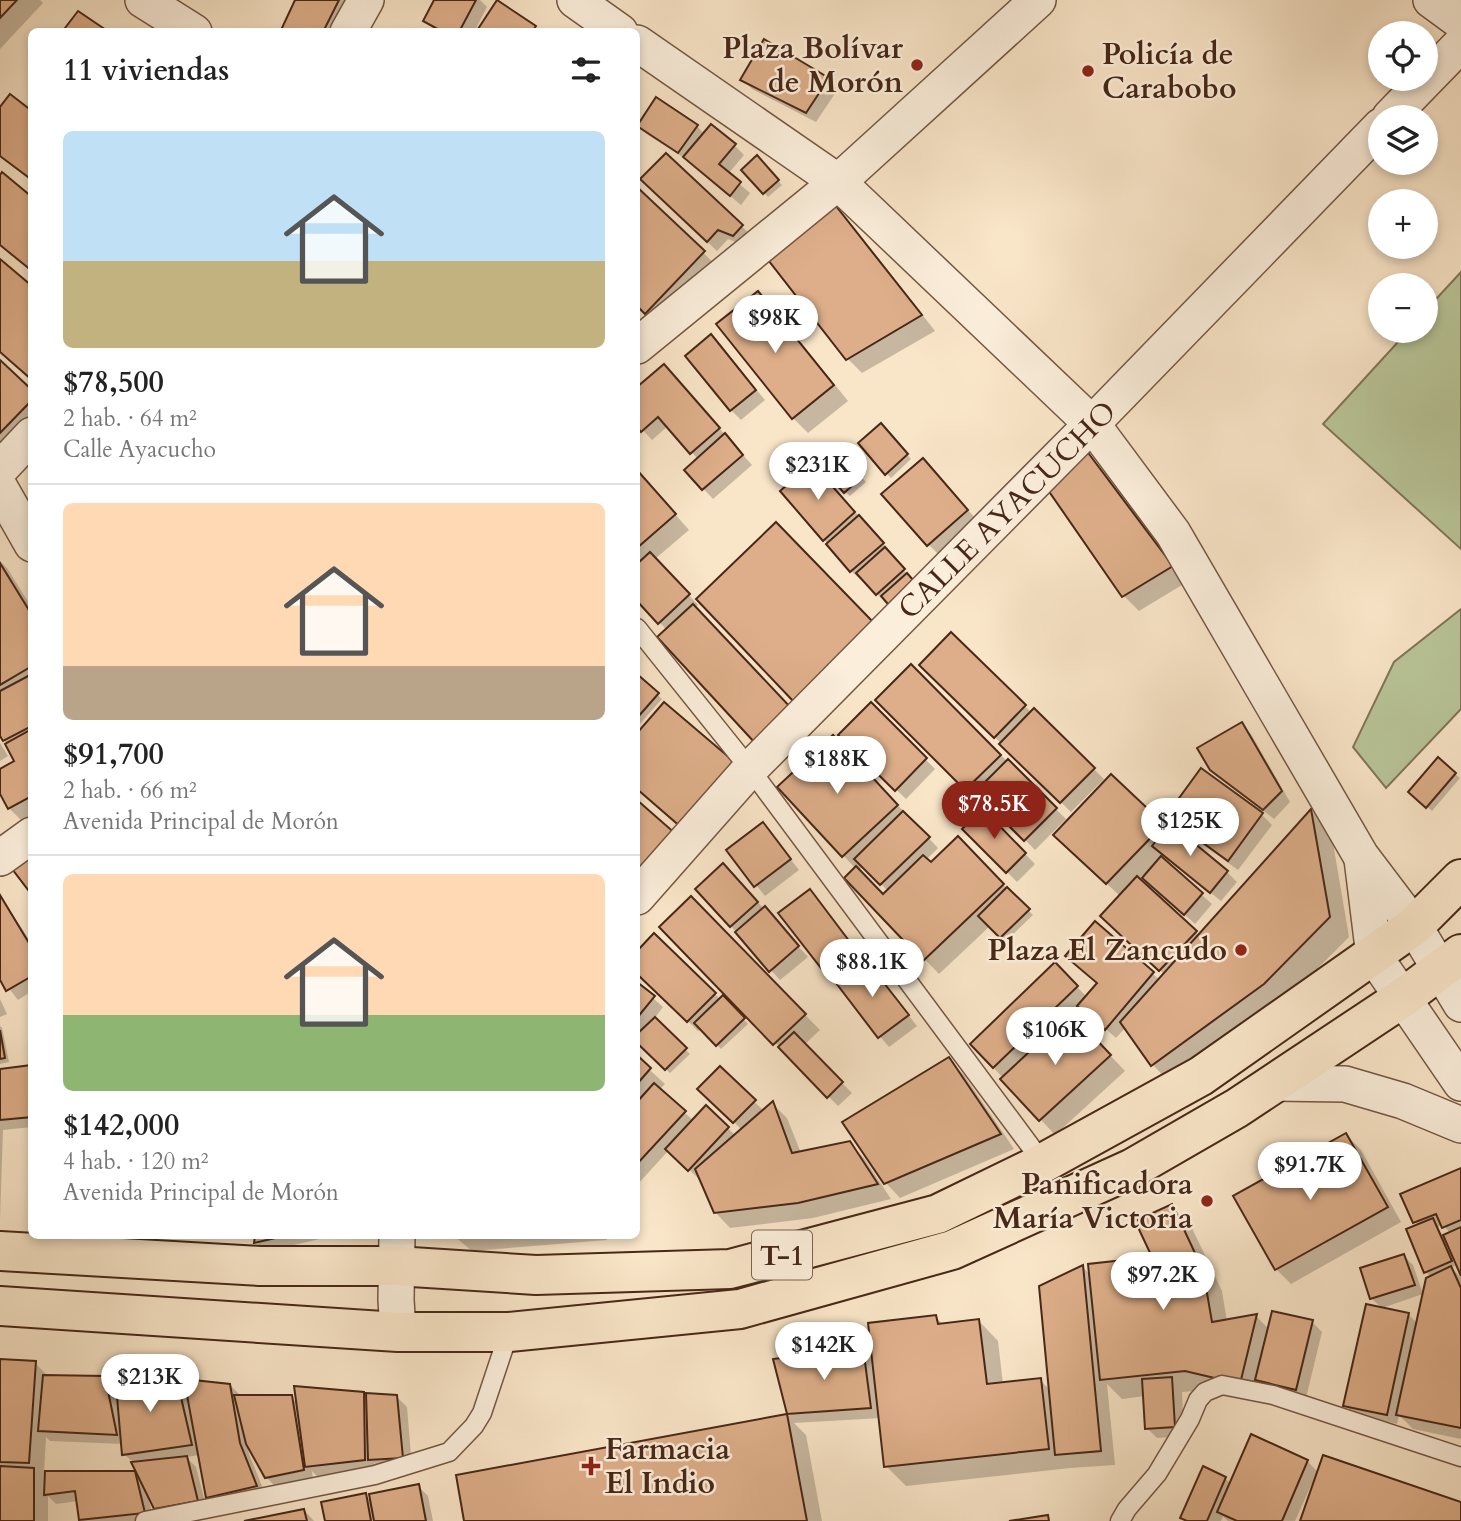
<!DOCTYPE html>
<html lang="es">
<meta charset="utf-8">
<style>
:root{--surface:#fff;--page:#f2f2f2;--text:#222;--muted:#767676;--line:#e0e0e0;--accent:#8f2418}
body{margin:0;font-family:Cardo,serif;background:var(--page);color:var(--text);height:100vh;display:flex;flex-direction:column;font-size:26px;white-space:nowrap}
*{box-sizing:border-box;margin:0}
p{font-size:23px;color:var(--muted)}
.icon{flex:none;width:38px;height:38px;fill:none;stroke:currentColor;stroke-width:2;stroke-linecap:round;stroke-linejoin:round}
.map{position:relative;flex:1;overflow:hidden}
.drawer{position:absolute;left:28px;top:28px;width:612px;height:1211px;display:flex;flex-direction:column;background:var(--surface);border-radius:10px;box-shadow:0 4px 10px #0003}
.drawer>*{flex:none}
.fabs{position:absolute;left:1368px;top:21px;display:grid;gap:14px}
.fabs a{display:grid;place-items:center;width:70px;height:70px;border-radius:50%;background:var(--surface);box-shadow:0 4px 10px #0003;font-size:35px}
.price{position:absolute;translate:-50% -60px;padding:0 16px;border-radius:24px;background:#fff;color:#222;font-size:23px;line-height:46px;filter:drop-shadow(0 2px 4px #0008)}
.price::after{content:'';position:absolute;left:50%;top:42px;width:21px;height:16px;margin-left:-10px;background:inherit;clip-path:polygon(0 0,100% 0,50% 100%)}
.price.active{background:var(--accent);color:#fff}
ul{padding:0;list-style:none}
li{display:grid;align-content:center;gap:14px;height:371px;padding:0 35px}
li+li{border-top:2px solid var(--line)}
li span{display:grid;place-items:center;height:217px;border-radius:10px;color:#555}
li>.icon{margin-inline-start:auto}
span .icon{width:126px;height:126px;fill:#fffc;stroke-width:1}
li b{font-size:30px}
h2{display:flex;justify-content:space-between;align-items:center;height:84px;padding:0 35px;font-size:30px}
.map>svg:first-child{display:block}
.grass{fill:#b9c699;stroke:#807658;stroke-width:2}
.shadow{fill:#0003;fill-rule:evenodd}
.building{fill:#ddae89;stroke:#472717;stroke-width:2}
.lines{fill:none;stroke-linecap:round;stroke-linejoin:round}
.lane-casing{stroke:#745643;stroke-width:21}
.street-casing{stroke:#745643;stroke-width:38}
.primary-casing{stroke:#472717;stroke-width:42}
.lane{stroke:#fbeedb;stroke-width:18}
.street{stroke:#fbeedb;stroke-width:35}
.primary{stroke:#f9e5c8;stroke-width:38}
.poi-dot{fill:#8f2418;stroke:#fbeedb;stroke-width:2.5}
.labels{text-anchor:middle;stroke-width:5;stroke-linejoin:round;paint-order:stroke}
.shield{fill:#fbeedb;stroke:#7d6352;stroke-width:2}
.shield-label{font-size:28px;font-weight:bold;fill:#472717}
.poi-label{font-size:30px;font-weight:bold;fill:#472717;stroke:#fbeedb;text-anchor:end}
.street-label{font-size:30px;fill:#472717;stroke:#fbeedb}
</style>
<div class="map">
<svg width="1461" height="1521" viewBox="0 0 1461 1521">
<rect width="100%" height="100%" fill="#f9e5c8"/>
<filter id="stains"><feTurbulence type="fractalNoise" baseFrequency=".00286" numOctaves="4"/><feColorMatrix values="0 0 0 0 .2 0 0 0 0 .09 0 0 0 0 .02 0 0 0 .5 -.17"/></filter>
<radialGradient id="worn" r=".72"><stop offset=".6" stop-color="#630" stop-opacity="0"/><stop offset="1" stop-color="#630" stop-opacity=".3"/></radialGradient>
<g class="grass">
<polygon points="1461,272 1461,549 1323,424 1408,331 1426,331 1426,310"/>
<polygon points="1461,609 1461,709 1386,788 1353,747 1394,662"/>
</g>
<g class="shadow">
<polygon points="0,0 40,0 43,3 0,49"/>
<polygon points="297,0 348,0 338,32 285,32"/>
<polygon points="436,0 480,0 487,7 474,32 437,32 425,21"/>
<polygon points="765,41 828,80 838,89 816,122 752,89 742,79"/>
<polygon points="638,125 697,126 704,134 734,145 744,155 728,174 750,193 741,205 689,161 648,135"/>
<polygon points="666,155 752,236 743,245 728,239 717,251 643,179"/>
<polygon points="757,158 782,185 768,197 744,170"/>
<polygon points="637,189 718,267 661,327 637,304"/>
<polygon points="832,203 847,218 935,331 862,373 847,358"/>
<polygon points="758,293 773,308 848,401 808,433 793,418 718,325"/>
<polygon points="720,347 765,400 741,420 731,410"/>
<polygon points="0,362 32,393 32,420 0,444"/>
<polygon points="673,376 752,465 713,499 686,470 698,459 668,426 652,440 637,424 637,389"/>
<polygon points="885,429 911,459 891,478 886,473"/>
<polygon points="1086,453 1101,468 1187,582 1139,611 1124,596"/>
<polygon points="844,456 866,482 850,496 845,492"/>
<polygon points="932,470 977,520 938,554 928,544"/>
<polygon points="637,471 689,530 655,559 698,605 667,630 637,599"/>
<polygon points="822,475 892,553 890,555 908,575 881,598 863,578 861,580 851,571 782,491"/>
<polygon points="0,561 7,568 32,608 32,819 24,823 9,808 0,791 0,771 16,762 0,732"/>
<polygon points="951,634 1032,713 1034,711 1104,779 1071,812 921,665"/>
<polygon points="911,667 1066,819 1035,850 986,800 981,804 877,700"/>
<polygon points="637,676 662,699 638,726 637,726"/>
<polygon points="871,705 935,769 906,799 840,735"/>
<polygon points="1241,724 1251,734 1290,802 1274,819 1211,769"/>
<polygon points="0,743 8,756 0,761"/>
<path d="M848,752L938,848L926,860L931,864L958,839L1033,915L1006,941L990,926L939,974L846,878L856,869L779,787ZM863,866L888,891L883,896L858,871Z"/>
<polygon points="1202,771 1262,815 1272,825 1238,870 1178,826 1168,816"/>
<polygon points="1455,774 1460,778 1432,811 1415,796"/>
<polygon points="1111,777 1167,830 1227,872 1237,882 1221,901 1163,855 1160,858 1212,904 1195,924 1142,876 1139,880 1200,936 1312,811 1331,831 1349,937 1283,1003 1172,1085 1153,1065 1126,1027 1116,1038 1079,1005 1070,1013 1125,1071 1055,1135 972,1044 1055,965 1087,997 1098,984 1095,924 1160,980 1165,975 1112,926 1121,897 1071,850"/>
<polygon points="983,811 1035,864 1017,882 964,829"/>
<polygon points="763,824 799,870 765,896 728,850"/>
<polygon points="733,875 808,957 780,980 697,889"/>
<polygon points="810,891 917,1026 889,1047 829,976"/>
<polygon points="0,895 32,944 32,991 18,1000 0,977"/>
<polygon points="691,898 820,1030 804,1045 852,1093 838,1106 661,927"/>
<polygon points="654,936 721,1000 723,998 748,1024 721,1049 701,1028 698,1031 637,972 637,954"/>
<polygon points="637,984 663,1007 654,1019 690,1054 670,1073 637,1040"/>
<polygon points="0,999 7,1014 0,1017"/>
<polygon points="0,1026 2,1028 9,1062 0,1064"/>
<polygon points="637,1058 665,1084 659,1090 694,1121 707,1108 736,1136 742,1130 700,1089 720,1069 764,1111 773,1104 787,1118 801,1153 849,1143 864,1158 891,1199 813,1218 730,1228 715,1212 701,1177 699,1179 669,1150 637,1185"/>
<polygon points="949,1060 964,1075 1014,1149 900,1198 885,1182"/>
<polygon points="32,1067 32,1127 3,1130 0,1219 0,1071"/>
<polygon points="1346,1135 1361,1150 1401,1222 1291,1284 1276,1269"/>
<path d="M1461,1170V1271L1449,1243L1446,1244L1455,1266L1451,1267L1461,1278V1439L1413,1429L1399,1415L1397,1424L1355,1415L1345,1405L1367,1306L1409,1315L1418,1324L1431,1277L1426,1272L1418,1226L1402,1195ZM1443,1225L1451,1234L1443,1237L1438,1227Z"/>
<polygon points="1171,1206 1191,1226 1222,1291 1227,1322 1256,1316 1269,1329 1312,1322 1322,1332 1306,1398 1263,1386 1259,1402 1206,1390 1182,1392 1184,1436 1157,1438 1147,1428 1145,1396 1122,1399 1107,1384 1115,1465 1070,1468 906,1486 886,1466 881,1418 794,1423 806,1435 822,1521 466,1521 458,1477 791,1415 789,1413 863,1349 874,1361 935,1317 944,1325 979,1321 998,1341 1003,1384 1040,1380 1050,1390 1083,1267 1091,1276 1155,1259"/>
<polygon points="257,1236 332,1236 265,1252 256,1242"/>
<polygon points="454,1236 604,1236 607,1240 472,1251"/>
<polygon points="1404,1256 1413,1265 1423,1294 1382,1308 1372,1299 1363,1269"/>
<path d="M0,1361L35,1363L49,1377L104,1378L114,1388L116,1397L176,1381L188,1394L230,1385L240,1395L291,1397L298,1404L363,1394L368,1399L397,1397L407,1407L412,1467L380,1469L374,1463V1469L317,1476L312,1471L313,1480L276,1487L266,1477L247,1443L249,1454L266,1496L218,1508L208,1498L200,1455L186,1457L196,1467L207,1510L166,1518L156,1508L147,1493L154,1521H82L78,1501L56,1504L48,1496V1521H0ZM46,1437L50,1441L123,1444L124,1454L135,1464L142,1480L134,1472L44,1473Z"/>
<polygon points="1307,1461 1319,1473 1461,1504 1461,1521 1302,1521 1317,1480 1314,1479 1295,1521 1228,1521 1223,1516 1221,1521 1186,1521 1182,1517 1225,1478 1231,1484"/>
<polygon points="418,1486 428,1496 433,1521 327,1521 365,1495 373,1503"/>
<polygon points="304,1510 314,1521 252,1521"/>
</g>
<g class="building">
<polygon points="0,0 17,0 0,18"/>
<polygon points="295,0 339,0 323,32 285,32 281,30"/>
<polygon points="434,0 476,0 459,32 443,32 423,21"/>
<polygon points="497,0 536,26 532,32 476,32"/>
<polygon points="78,11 109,32 62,32"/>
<polygon points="764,39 829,78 806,113 740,80"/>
<polygon points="10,94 32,111 32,180 0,156 0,107"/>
<polygon points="656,97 698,125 678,153 637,126"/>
<polygon points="711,124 736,144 719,164 741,182 730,196 683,157"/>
<polygon points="666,153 743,225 733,236 718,230 707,242 640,179"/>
<polygon points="757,155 779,180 763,194 741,170"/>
<polygon points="2,172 32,197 32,271 0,245 0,175"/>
<polygon points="637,187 705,251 645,314 637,306"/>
<polygon points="832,201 922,315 846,360 769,261"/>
<polygon points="0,259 32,286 32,380 0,352"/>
<polygon points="758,291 834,385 792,419 716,324"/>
<polygon points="711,334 756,390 730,411 685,356"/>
<polygon points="0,360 32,390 32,400 0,433"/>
<polygon points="664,364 720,428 690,454 658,417 641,432 637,427 637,387"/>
<polygon points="881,423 908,454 885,475 858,443"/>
<polygon points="725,433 743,455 702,490 684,470"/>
<polygon points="839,449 863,476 844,493 820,466"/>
<polygon points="1086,450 1173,566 1122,597 1048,490"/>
<polygon points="923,458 968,510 927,546 881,494"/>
<polygon points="812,463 855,512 823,541 780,491"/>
<polygon points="637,470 676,514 637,548"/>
<polygon points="859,515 884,543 850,572 826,544"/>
<polygon points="776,522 875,624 794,702 696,599"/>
<polygon points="885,547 905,569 876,595 856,573"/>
<polygon points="650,552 690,594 658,624 637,601 637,564"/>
<polygon points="0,563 32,615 32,666 0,685"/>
<polygon points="907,573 919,587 893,610 881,596"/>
<polygon points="693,604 793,710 756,744 657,637"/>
<polygon points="951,632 1026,705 994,738 919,665"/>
<polygon points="911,664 1001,755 965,790 875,700"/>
<polygon points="32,674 32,726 3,741 0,736 0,691"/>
<polygon points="637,674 659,693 637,718"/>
<polygon points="664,702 737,764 682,828 637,789 637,733"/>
<polygon points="871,702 927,758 895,791 838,735"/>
<polygon points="1034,708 1095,768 1060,803 999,744"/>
<polygon points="1242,722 1282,791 1263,810 1210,770 1197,748"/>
<polygon points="32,729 32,796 8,809 0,794 0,769 14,761 5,744"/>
<polygon points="833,735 898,805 842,857 777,787"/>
<polygon points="1438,757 1456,773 1426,808 1408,792"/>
<polygon points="1008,759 1057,808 1024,841 975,792"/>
<polygon points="1201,768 1263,813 1228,861 1166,816"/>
<polygon points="1111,774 1164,824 1106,884 1053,835"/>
<polygon points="637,800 677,835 637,880"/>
<polygon points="983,809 1026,853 1006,873 962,829"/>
<polygon points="1311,809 1330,917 1264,984 1151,1066 1120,1022"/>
<polygon points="903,811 930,837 880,885 854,859"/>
<polygon points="763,822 791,859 754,887 726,850"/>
<polygon points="1170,823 1228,871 1210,893 1152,846"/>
<polygon points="958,836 1004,884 923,961 844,878 856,866 883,894 923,855 931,862"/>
<polygon points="32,843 32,895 6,861"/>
<polygon points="1161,856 1203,893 1184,915 1142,878"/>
<polygon points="723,863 758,902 730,927 695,889"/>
<polygon points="1137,876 1197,931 1159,971 1100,916"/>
<polygon points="1007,887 1030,909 1000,938 978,916"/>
<polygon points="810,889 859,954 828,977 778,913"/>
<polygon points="0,895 32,948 32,976 6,991 0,980"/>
<polygon points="691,896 806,1014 773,1045 659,927"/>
<polygon points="765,906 799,946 769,972 735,932"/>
<polygon points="1095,921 1154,972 1105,1030 1077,1006 1097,983 1065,956"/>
<polygon points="654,933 716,993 687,1022 637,974 637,951"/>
<polygon points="866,960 909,1015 878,1038 836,983"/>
<polygon points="1055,962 1078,986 993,1068 970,1044"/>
<polygon points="637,982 655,996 637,1018"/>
<polygon points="723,995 745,1018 716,1046 694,1023"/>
<polygon points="1071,1013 1111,1055 1039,1121 1000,1079"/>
<polygon points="655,1017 687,1048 665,1070 637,1043 637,1034"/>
<polygon points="0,1030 5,1058 0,1059"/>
<polygon points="794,1032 843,1082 827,1098 778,1047"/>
<polygon points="637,1055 651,1068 637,1084"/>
<polygon points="949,1057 1001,1134 884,1184 842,1122"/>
<polygon points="32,1065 32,1117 0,1120 0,1069"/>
<polygon points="720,1066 756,1100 733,1123 697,1089"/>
<polygon points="654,1083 686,1111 637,1164 637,1102"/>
<polygon points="773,1101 792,1153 850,1141 878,1184 798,1203 714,1213 695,1169"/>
<polygon points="706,1105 729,1127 688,1171 665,1149"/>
<polygon points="1346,1133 1388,1207 1275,1270 1233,1196"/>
<polygon points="1461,1168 1461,1220 1442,1228 1436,1214 1413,1223 1400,1194"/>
<polygon points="1172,1204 1203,1270 1212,1322 1257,1314 1240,1384 1185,1371 1100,1380 1088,1264 1152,1257 1135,1221"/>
<polygon points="1433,1218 1452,1261 1424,1273 1406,1229"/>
<polygon points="1461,1227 1461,1276 1443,1235"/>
<polygon points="255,1236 284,1236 254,1243"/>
<polygon points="1404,1254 1415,1285 1370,1299 1360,1268"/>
<polygon points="1083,1265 1101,1451 1055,1455 1039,1286"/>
<polygon points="1451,1266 1461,1288 1461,1428 1396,1415 1426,1278"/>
<polygon points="1366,1304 1409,1313 1387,1415 1343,1406"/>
<polygon points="1272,1311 1313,1320 1296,1390 1255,1380"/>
<polygon points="936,1315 938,1324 979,1319 987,1384 1041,1378 1049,1449 884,1467 868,1323"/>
<polygon points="863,1347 871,1408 787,1414 773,1359"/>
<polygon points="0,1359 36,1361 29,1463 0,1462"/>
<polygon points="115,1373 177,1380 192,1445 122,1455"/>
<polygon points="43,1375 105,1376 117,1435 38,1431"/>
<polygon points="1172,1377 1175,1427 1145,1429 1142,1379"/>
<polygon points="184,1379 230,1384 240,1443 257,1486 206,1498"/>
<polygon points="294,1386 364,1392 365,1460 305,1467"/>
<polygon points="366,1393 397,1395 403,1458 368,1460"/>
<polygon points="234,1395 292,1395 304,1470 265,1478 246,1444"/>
<polygon points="787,1414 807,1521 464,1521 456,1475"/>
<polygon points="1251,1434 1308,1460 1282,1521 1237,1521 1217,1512"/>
<polygon points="1323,1455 1461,1502 1461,1521 1300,1521"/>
<polygon points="187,1456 198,1501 154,1509 131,1462"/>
<polygon points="0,1466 34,1468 34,1521 0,1521"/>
<polygon points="1203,1466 1226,1477 1207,1521 1187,1521 1180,1518"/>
<polygon points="45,1471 135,1471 145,1513 79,1520 75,1491 44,1495"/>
<polygon points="419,1484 426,1521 374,1521 369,1494"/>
<polygon points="366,1493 371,1521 325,1521 321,1502"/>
<polygon points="304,1509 307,1521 244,1521"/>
<polygon points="1048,1515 1049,1521 1009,1521"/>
</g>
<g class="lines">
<defs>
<g id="lane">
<polyline points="637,628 750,769 1043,1163"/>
<polyline points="145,1521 375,1475 449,1452 474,1426 482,1413 509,1332"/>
<polyline points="1120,1521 1127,1509 1157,1474 1190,1419 1198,1400 1205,1392 1222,1385 1273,1395 1461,1457"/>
</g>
<g id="street">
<polyline points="143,0 194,32"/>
<polyline points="575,0 620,32"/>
<polyline points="1431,0 1461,22"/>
<polyline points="348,32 366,0"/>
<polyline points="637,43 838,182 1092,424 1173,533 1361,856 1414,926 1461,1004"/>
<polyline points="1390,117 1461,44"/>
<polyline points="637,346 838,182 1038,0"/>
<polyline points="0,469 32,435"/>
<polyline points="0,488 32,544"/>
<polyline points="0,858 32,835"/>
<polyline points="1362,859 1374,956 1461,1083"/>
<polyline points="637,897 750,769 1080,436 1381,126"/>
<polyline points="1274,1083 1345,1084 1403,1101 1461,1125"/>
<polyline points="397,1236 396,1300 398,1332"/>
</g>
<g id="primary">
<polyline points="0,1251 260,1266 396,1266 536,1275 730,1269 938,1214 1043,1163 1201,1076 1414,926 1461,879"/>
<polyline points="0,1306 398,1332 509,1332 740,1309 952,1250 1133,1168 1237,1108 1404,997 1461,954"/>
</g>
</defs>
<use href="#lane" class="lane-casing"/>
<use href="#street" class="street-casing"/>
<use href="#primary" class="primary-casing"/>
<use href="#lane" class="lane"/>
<use href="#street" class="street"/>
<use href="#primary" class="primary"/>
</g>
<g class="poi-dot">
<circle cx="917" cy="65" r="7"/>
<circle cx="1088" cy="71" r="7"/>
<circle cx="1241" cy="950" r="7"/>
<circle cx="1207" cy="1201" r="7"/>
<path d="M587.5 1455.5h7v7h7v7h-7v7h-7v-7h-7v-7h7z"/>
</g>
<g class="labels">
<rect class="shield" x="752" y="1230.5" width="60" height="49" rx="5"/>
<g class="shield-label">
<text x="782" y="1265">T-1</text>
</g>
<g class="poi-label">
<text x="903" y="58">Plaza Bolívar<tspan x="903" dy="34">de Morón</tspan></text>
<text x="1102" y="64" text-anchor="start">Policía de<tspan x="1102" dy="34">Carabobo</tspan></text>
<text x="1227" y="960">Plaza El Zancudo</text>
<text x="1193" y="1194">Panificadora<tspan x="1193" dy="34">María Victoria</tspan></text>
<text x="605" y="1459" text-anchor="start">Farmacia<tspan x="605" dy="34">El Indio</tspan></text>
</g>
<g class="street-label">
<text transform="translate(1007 510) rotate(-45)" y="10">CALLE AYACUCHO</text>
</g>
</g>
<rect width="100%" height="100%" filter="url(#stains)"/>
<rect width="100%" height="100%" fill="url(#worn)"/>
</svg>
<div class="fabs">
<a><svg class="icon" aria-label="locate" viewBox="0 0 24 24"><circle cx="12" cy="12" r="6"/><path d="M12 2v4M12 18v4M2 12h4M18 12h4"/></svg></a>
<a><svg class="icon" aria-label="layers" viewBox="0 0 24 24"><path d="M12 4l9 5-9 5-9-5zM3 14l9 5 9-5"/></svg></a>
<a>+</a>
<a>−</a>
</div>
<b class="price" style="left:775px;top:355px">$98K</b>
<b class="price" style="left:818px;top:502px">$231K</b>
<b class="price" style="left:837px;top:796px">$188K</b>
<b class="price active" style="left:994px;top:841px">$78.5K</b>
<b class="price" style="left:1190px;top:858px">$125K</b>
<b class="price" style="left:872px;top:999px">$88.1K</b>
<b class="price" style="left:1055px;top:1067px">$106K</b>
<b class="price" style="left:1310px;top:1202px">$91.7K</b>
<b class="price" style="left:1163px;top:1312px">$97.2K</b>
<b class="price" style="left:824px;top:1382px">$142K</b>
<b class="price" style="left:150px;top:1414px">$213K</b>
<section class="drawer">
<h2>11 viviendas<svg class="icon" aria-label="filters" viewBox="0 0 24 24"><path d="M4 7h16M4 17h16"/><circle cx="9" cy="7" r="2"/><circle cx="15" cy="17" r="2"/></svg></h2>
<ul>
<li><span style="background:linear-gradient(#bfe0f5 60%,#c2b280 0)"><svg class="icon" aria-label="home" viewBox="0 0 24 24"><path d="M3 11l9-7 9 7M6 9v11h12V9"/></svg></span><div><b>$78,500</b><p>2 hab. · 64 m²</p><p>Calle Ayacucho</p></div></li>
<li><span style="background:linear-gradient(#ffd9b3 75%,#b9a48a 0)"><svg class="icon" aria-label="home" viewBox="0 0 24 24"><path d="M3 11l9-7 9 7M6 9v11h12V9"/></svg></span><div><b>$91,700</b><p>2 hab. · 66 m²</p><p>Avenida Principal de Morón</p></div></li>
<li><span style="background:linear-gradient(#ffd9b3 65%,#8fb573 0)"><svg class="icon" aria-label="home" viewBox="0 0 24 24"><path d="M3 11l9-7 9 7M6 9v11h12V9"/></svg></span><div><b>$142,000</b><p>4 hab. · 120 m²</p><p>Avenida Principal de Morón</p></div></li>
</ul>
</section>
</div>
